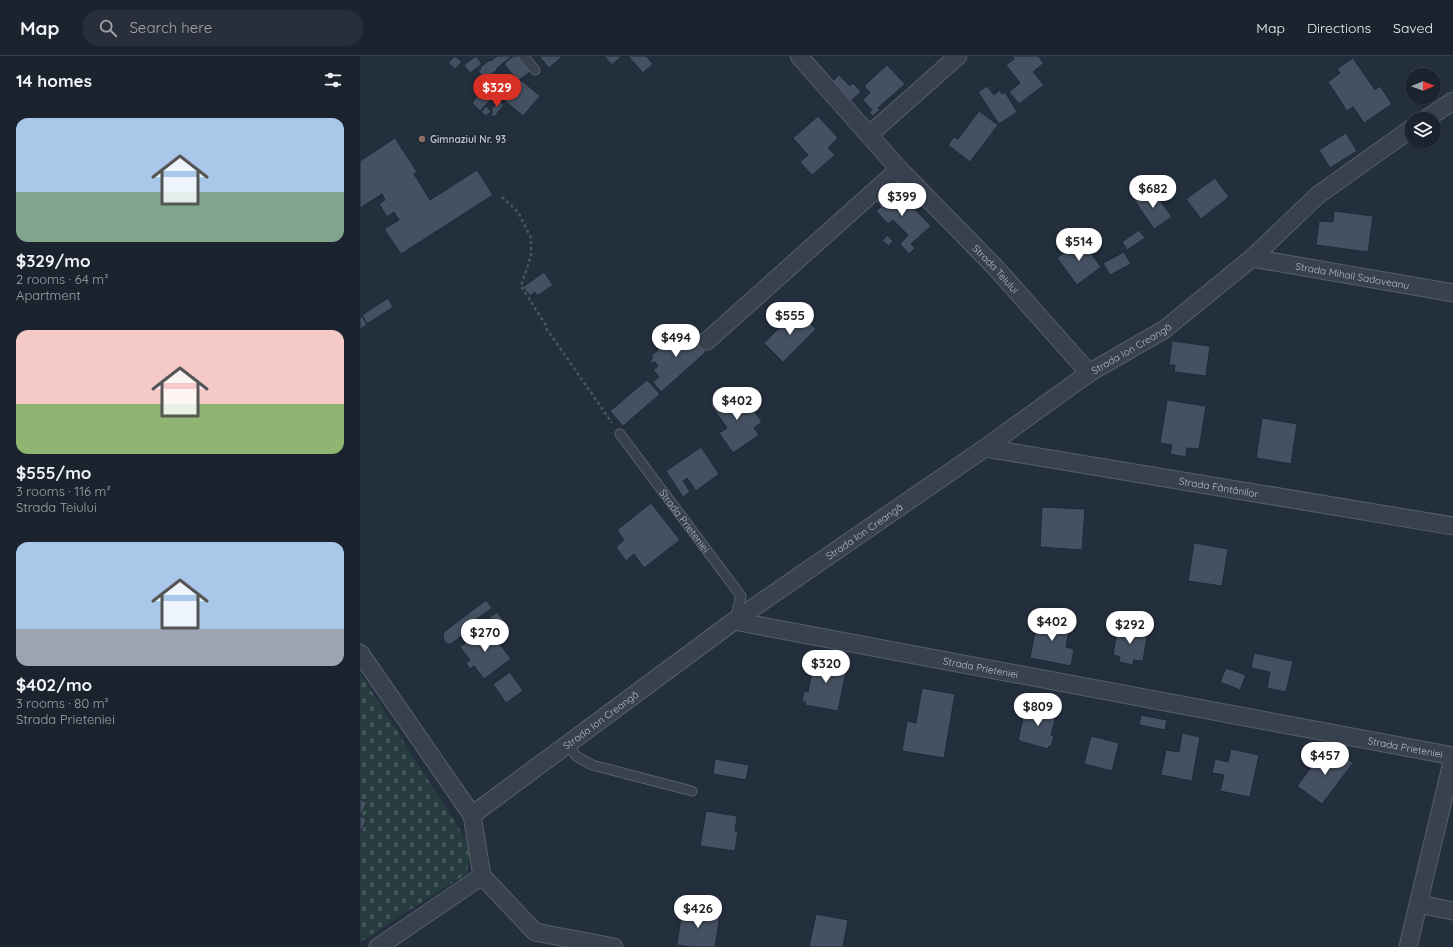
<!DOCTYPE html>
<meta charset="utf-8">
<style>
:root{--surface:#1b232e;--page:#282f3a;--text:#f1f3f6;--muted:#a0a4aa;--line:#39404a;--accent:#d93025}
body{margin:0;font-family:Quicksand,sans-serif;background:var(--page);color:var(--text);height:100vh;display:flex;flex-direction:column;font-size:15px;white-space:nowrap}
*{box-sizing:border-box;margin:0}
p{font-size:13px;color:var(--muted)}
.icon{flex:none;width:22px;height:22px;fill:none;stroke:currentColor;stroke-width:2;stroke-linecap:round;stroke-linejoin:round}
.map{position:relative;flex:1;overflow:hidden}
.drawer{display:flex;flex-direction:column;background:var(--surface);width:360px}
.drawer>*{flex:none}
.needle{width:26px;rotate:89deg}
.controls{position:absolute;left:1045px;top:12px;display:grid;gap:8px}
.controls a{display:grid;place-items:center;width:36px;height:36px;border-radius:50%;background:var(--surface);box-shadow:0 1px 3px #0004,0 0 0 1px var(--line);font-size:20px}
.price{position:absolute;translate:-50% -34px;padding:0 9px;border-radius:14px;background:#fff;color:#222;font-size:13px;line-height:26px;filter:drop-shadow(0 1px 2px #0008)}
.price::after{content:'';position:absolute;left:50%;top:24px;width:12px;height:9px;margin-left:-6px;background:inherit;clip-path:polygon(0 0,100% 0,50% 100%)}
.price.on{background:var(--accent);color:#fff}
ul{padding:0;list-style:none}
li{display:grid;align-content:center;gap:8px;height:212px;padding:0 16px}
li span{display:grid;place-items:center;height:124px;border-radius:12px;color:#555}
li>.icon{margin-inline-start:auto}
span .icon{width:72px;height:72px;fill:#fffc;stroke-width:1}
li b{font-size:17px}
h2{display:flex;justify-content:space-between;align-items:center;height:48px;padding:0 16px;font-size:17px}
header{display:flex;align-items:center;gap:24px;box-sizing:border-box;height:56px;padding:0 20px;background:var(--surface);border-bottom:1px solid var(--line)}
header strong{font-size:19px}
nav{display:flex;gap:22px;margin-inline-start:auto;font-size:14px}
.search{width:280px;height:36px;background:var(--page);display:flex;align-items:center;gap:10px;box-sizing:border-box;padding:0 14px;border-radius:16px;color:var(--muted);font-size:15px}
main{display:flex;flex:1;min-height:0}
.map>svg:first-child{display:block}
.cemetery{fill:url(#cemetery-stones)}
.building{fill:#455162;stroke:#1f2835}
.lines{fill:none;stroke-linecap:round;stroke-linejoin:round}
.service-casing{stroke:#565f6c;stroke-width:11}
.minor-casing{stroke:#565f6c;stroke-width:19}
.path{stroke:#44595c;stroke-width:2.5;stroke-dasharray:3 3;stroke-linecap:butt}
.service{stroke:#38414e;stroke-width:9}
.minor{stroke:#38414e;stroke-width:17}
.education-dot{fill:#8d6e63;stroke:#1d2633;stroke-width:1.5}
.labels{text-anchor:middle;stroke-width:3;stroke-linejoin:round;paint-order:stroke}
.poi-label{font-size:10px;font-weight:bold;fill:#b4bcc9;stroke:#1d2633;text-anchor:start}
.street-label{font-size:10px;fill:#b4bcc9;stroke:#1d2633}
</style>
<header>
<strong>Map</strong>
<div class="search"><svg class="icon" aria-label="search" viewBox="0 0 24 24"><circle cx="10" cy="10" r="6"/><path d="M15 15l6 6"/></svg>Search here</div>
<nav><a>Map</a><a>Directions</a><a>Saved</a></nav>
</header>
<main>
<section class="drawer">
<h2>14 homes<svg class="icon" aria-label="filters" viewBox="0 0 24 24"><path d="M4 7h16M4 17h16"/><circle cx="9" cy="7" r="2"/><circle cx="15" cy="17" r="2"/></svg></h2>
<ul>
<li><span style="background:linear-gradient(#a9c7e8 60%,#7fa58c 0)"><svg class="icon" aria-label="home" viewBox="0 0 24 24"><path d="M3 11l9-7 9 7M6 9v11h12V9"/></svg></span><div><b>$329/mo</b><p>2 rooms · 64 m²</p><p>Apartment</p></div></li>
<li><span style="background:linear-gradient(#f6c9c9 60%,#8fb573 0)"><svg class="icon" aria-label="home" viewBox="0 0 24 24"><path d="M3 11l9-7 9 7M6 9v11h12V9"/></svg></span><div><b>$555/mo</b><p>3 rooms · 116 m²</p><p>Strada Teiului</p></div></li>
<li><span style="background:linear-gradient(#a9c7e8 70%,#9aa5b1 0)"><svg class="icon" aria-label="home" viewBox="0 0 24 24"><path d="M3 11l9-7 9 7M6 9v11h12V9"/></svg></span><div><b>$402/mo</b><p>3 rooms · 80 m²</p><p>Strada Prieteniei</p></div></li>
</ul>
</section>
<div class="map">
<svg width="1093" height="891" viewBox="0 0 1093 891">
<defs>
<pattern id="cemetery-stones" width="16" height="16" patternUnits="userSpaceOnUse"><rect width="16" height="16" fill="#263c3f"/><path d="M2 7V4a2 2 0 0 1 4 0v3zM10 15v-3a2 2 0 0 1 4 0v3z" fill="#435659"/></pattern>
</defs>
<rect width="100%" height="100%" fill="#242f3e"/>
<polygon class="cemetery" points="0,617 112,793 106,818 0,886"/>
<g class="building">
<polygon points="95,0 102,6 95,13 88,7"/>
<polygon points="116,0 122,8 110,17 104,9"/>
<polygon points="137,0 152,0 136,13 137,14 128,21 126,19 123,21 118,15 121,13 120,11 130,4 131,5"/>
<polygon points="153,0 158,0 171,15 158,25 144,8"/>
<polygon points="179,0 203,0 189,12"/>
<polygon points="244,0 262,0 252,9"/>
<polygon points="268,0 286,0 293,8 283,17"/>
<polygon points="652,0 678,0 684,7 673,16 684,29 659,48 649,36 660,27 646,9 654,3"/>
<polygon points="993,2 1015,34 1020,30 1032,48 1004,67 993,51 987,55 968,26 980,17 977,13"/>
<polygon points="527,9 545,28 518,52 520,54 513,60 509,56 512,54 503,44 510,37 504,30"/>
<polygon points="479,19 490,30 493,27 501,36 491,45 473,25"/>
<polygon points="161,24 180,40 163,60 144,44"/>
<polygon points="627,30 634,39 640,34 642,38 645,36 657,56 639,68 618,36"/>
<polygon points="121,36 126,36 133,41 120,55 112,47"/>
<polygon points="139,44 144,49 134,61 131,58 133,56 131,54"/>
<polygon points="126,50 131,55 126,60 121,56"/>
<polygon points="619,55 638,69 610,106 588,89 594,81 598,83"/>
<polygon points="458,60 478,82 468,92 475,99 452,119 440,106 448,99 433,82"/>
<polygon points="986,77 997,95 970,112 959,94"/>
<polygon points="35,82 57,116 54,118 70,144 117,114 133,139 41,198 24,173 39,164 34,156 27,161 19,148 25,144 22,138 0,152 0,105"/>
<polygon points="855,122 869,141 841,163 826,143"/>
<polygon points="529,130 534,136 536,134 571,170 551,188 555,192 549,198 540,188 548,179 533,164 528,168 516,155 521,151 515,144"/>
<polygon points="791,132 812,161 794,173 774,144"/>
<polygon points="974,155 1013,160 1008,196 956,189 959,165 973,166"/>
<polygon points="779,174 785,182 767,194 762,186"/>
<polygon points="527,179 533,185 529,190 522,185"/>
<polygon points="721,184 741,211 717,229 697,202"/>
<polygon points="764,196 771,208 750,219 743,207"/>
<polygon points="184,216 193,229 177,240 175,236 170,240 163,231"/>
<polygon points="28,242 33,251 7,268 2,259"/>
<polygon points="437,254 456,273 423,306 404,287"/>
<polygon points="2,260 7,269 0,273 0,261"/>
<polygon points="324,271 346,296 301,336 293,326 299,321 293,314 298,310 295,306 293,307 290,305 293,302 291,300"/>
<polygon points="812,285 850,290 846,320 814,316 815,309 809,309"/>
<polygon points="287,324 300,338 263,370 250,355"/>
<polygon points="381,336 402,366 394,372 399,379 373,397 359,377 367,372 350,348 364,339 368,345"/>
<polygon points="807,344 846,350 839,393 827,392 826,401 810,398 812,389 800,387"/>
<polygon points="902,362 937,368 931,408 896,402"/>
<polygon points="341,391 359,418 336,435 327,422 323,425 330,436 323,441 306,415"/>
<polygon points="291,447 320,484 284,512 274,498 266,505 256,491 264,484 257,474"/>
<polygon points="682,451 725,453 722,494 680,491"/>
<polygon points="834,487 868,493 862,530 828,525"/>
<polygon points="126,544 132,552 115,564 117,568 91,588 88,588 84,585 83,579 84,576"/>
<polygon points="137,556 146,568 138,574 129,562"/>
<polygon points="678,561 710,567 706,591 714,593 711,610 670,602"/>
<polygon points="124,567 151,603 124,623 114,610 110,613 106,607 110,604 100,591 121,576 118,571"/>
<polygon points="758,570 788,575 783,605 774,604 773,609 759,606 760,601 753,599"/>
<polygon points="894,597 933,605 926,636 907,632 910,616 891,612"/>
<polygon points="455,600 488,606 478,655 445,649 446,646 442,646 444,635 448,636"/>
<polygon points="866,612 886,619 880,634 860,626"/>
<polygon points="150,616 163,635 146,647 133,628"/>
<polygon points="562,632 595,638 584,702 542,695 547,665 556,667"/>
<polygon points="666,649 697,657 691,679 694,680 691,691 689,690 688,693 659,685 660,684 658,684"/>
<polygon points="781,659 807,664 805,674 779,669"/>
<polygon points="822,677 840,681 832,725 801,719 806,694 819,696"/>
<polygon points="731,680 759,687 752,715 724,708"/>
<polygon points="871,693 899,699 890,741 860,735 864,719 852,717 855,703 868,706"/>
<polygon points="974,693 993,707 962,748 937,730 959,701 960,702 963,698 969,703 974,697 972,695"/>
<polygon points="355,703 389,709 386,724 353,718"/>
<polygon points="0,743 7,747 0,760 7,763 0,777"/>
<polygon points="346,755 377,760 375,775 378,775 375,795 340,790"/>
<polygon points="322,853 360,859 355,891 331,891 317,889"/>
<polygon points="456,858 488,864 483,891 449,891"/>
</g>
<g class="lines">
<defs>
<g id="service">
<polyline points="163,0 175,14"/>
<path id="s1" d="M260,378L381,540L375,563"/>
<polyline points="208,688 216,700 232,709 332,735"/>
</g>
<g id="minor">
<path id="s2" d="M439,0L539,113L635,211L729,317"/>
<polyline points="1066,63 1093,45"/>
<polyline points="509,79 598,0"/>
<path id="s3" d="M892,202L1093,237"/>
<polyline points="347,285 539,113"/>
<path id="s4" d="M625,392L1093,470"/>
<path id="s5" d="M374,565L1093,700"/>
<polyline points="0,597 112,759 122,820 175,876 254,891"/>
<path id="s6" d="M112,759L374,565L625,392L729,317L805,273L892,202L958,139L1052,72"/>
<polyline points="1059,848 1093,855"/>
<polyline points="18,891 122,820"/>
<polyline points="1048,891 1093,702"/>
</g>
</defs>
<use href="#service" class="service-casing"/>
<use href="#minor" class="minor-casing"/>
<polyline class="path" points="142,141 158,156 171,182 171,200 161,230 185,268 186,272 252,367"/>
<use href="#service" class="service"/>
<use href="#minor" class="minor"/>
</g>
<circle class="education-dot" cx="62" cy="83" r="4"/>
<g class="labels">
<g class="poi-label">
<text x="70" y="87">Gimnaziul Nr. 93</text>
</g>
<g class="street-label">
<text dy="4" stroke="none"><textPath href="#s2" startOffset="290">Strada Teiului</textPath></text>
<text dy="4" stroke="none"><textPath href="#s3" startOffset="102">Strada Mihail Sadoveanu</textPath></text>
<text dy="4" stroke="none"><textPath href="#s6" startOffset="808">Strada Ion Creangă</textPath></text>
<text dy="4" stroke="none"><textPath href="#s4" startOffset="237">Strada Fântânilor</textPath></text>
<text dy="4" stroke="none"><textPath href="#s1" startOffset="108">Strada Prieteniei</textPath></text>
<text dy="4" stroke="none"><textPath href="#s6" startOffset="484">Strada Ion Creangă</textPath></text>
<text dy="4" stroke="none"><textPath href="#s5" startOffset="251">Strada Prieteniei</textPath></text>
<text dy="4" stroke="none"><textPath href="#s6" startOffset="160">Strada Ion Creangă</textPath></text>
<text dy="4" stroke="none"><textPath href="#s5" startOffset="683">Strada Prieteniei</textPath></text>
</g>
</g>
</svg>
<div class="controls">
<a><svg class="needle" viewBox="-14 -14 28 28"><path d="M0-13l5 13h-10z" fill="#e53935"/><path d="M0 13l5-13h-10z" fill="#a0a4aa"/></svg></a>
<a><svg class="icon" aria-label="layers" viewBox="0 0 24 24"><path d="M12 4l9 5-9 5-9-5zM3 14l9 5 9-5"/></svg></a>
</div>
<b class="price on" style="left:137px;top:52px">$329</b>
<b class="price" style="left:793px;top:153px">$682</b>
<b class="price" style="left:542px;top:161px">$399</b>
<b class="price" style="left:719px;top:206px">$514</b>
<b class="price" style="left:430px;top:280px">$555</b>
<b class="price" style="left:316px;top:302px">$494</b>
<b class="price" style="left:377px;top:365px">$402</b>
<b class="price" style="left:692px;top:586px">$402</b>
<b class="price" style="left:770px;top:589px">$292</b>
<b class="price" style="left:125px;top:597px">$270</b>
<b class="price" style="left:466px;top:628px">$320</b>
<b class="price" style="left:678px;top:671px">$809</b>
<b class="price" style="left:965px;top:720px">$457</b>
<b class="price" style="left:338px;top:873px">$426</b>
</div>
</main>
